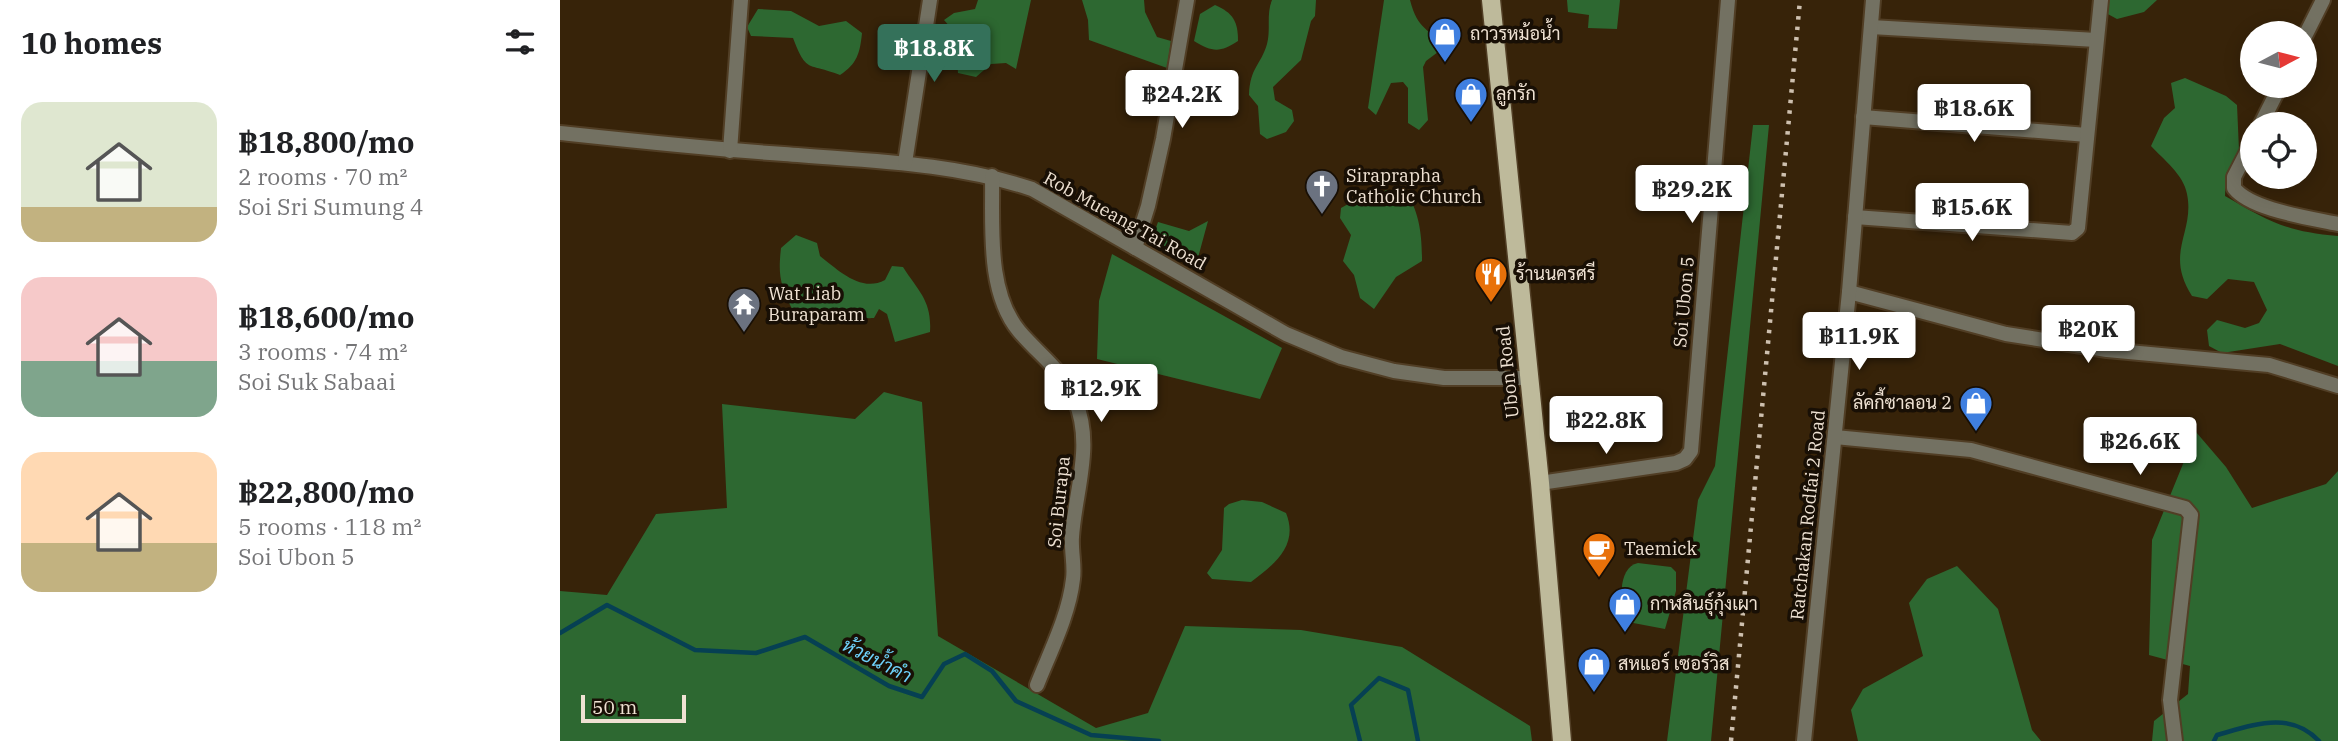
<!DOCTYPE html>
<meta charset="utf-8">
<style>
:root{--surface:#fff;--page:#f6f6f6;--text:#202124;--muted:#757577;--accent:#34715a}
body{margin:0;font-family:"IBM Plex Serif",Sarabun,serif;background:var(--page);color:var(--text);height:100vh;display:flex;flex-direction:column;font-size:26px;white-space:nowrap}
*{box-sizing:border-box;margin:0}
p{font-size:23px;color:var(--muted)}
.icon{flex:none;width:38px;height:38px;fill:none;stroke:currentColor;stroke-width:2;stroke-linecap:round;stroke-linejoin:round}
.map{position:relative;flex:1;overflow:hidden}
.details{display:flex;flex-direction:column;background:var(--surface);width:560px}
.details>*{flex:none}
.needle{width:46px;rotate:83deg}
.controls{position:absolute;left:1680px;top:21px;display:grid;gap:14px}
.controls a{display:grid;place-items:center;width:77px;height:77px;border-radius:50%;background:var(--surface);box-shadow:0 4px 18px #0003;font-size:35px}
.scale{position:absolute;left:21px;bottom:18px;width:105px;box-sizing:border-box;padding-left:7px;border:4px solid #efe2d3;border-top:0;font-size:19px;line-height:24px;white-space:nowrap;color:#efe2d3;-webkit-text-stroke:5px #180f05;paint-order:stroke}
.price{position:absolute;translate:-50% -60px;padding:0 16px;border-radius:7px;background:#fff;color:#222;font-size:23px;line-height:46px;filter:drop-shadow(0 2px 4px #0008)}
.price::after{content:'';position:absolute;left:50%;top:42px;width:21px;height:16px;margin-left:-10px;background:inherit;clip-path:polygon(0 0,100% 0,50% 100%)}
.price.selected{background:var(--accent);color:#fff}
ul{padding:0;list-style:none}
li{display:flex;align-items:center;gap:21px;height:175px;padding:0 21px}
li span{display:grid;place-items:center;flex:none;width:196px;height:140px;border-radius:21px;color:#555}
li>.icon{margin-inline-start:auto}
span .icon{width:84px;height:84px;fill:#fffc;stroke-width:1}
li b{font-size:30px}
h2{display:flex;justify-content:space-between;align-items:center;height:84px;padding:0 21px;font-size:30px}
main{display:flex;flex:1;min-height:0}
.map>svg:first-child{display:block}
.forest{fill:#2d6831}
.lines{fill:none;stroke-linecap:round;stroke-linejoin:round}
.stream{stroke:#064053;stroke-width:4.5}
.street-casing{stroke:#513e25;stroke-width:18}
.primary-casing{stroke:#513e25;stroke-width:21}
.street{stroke:#737162;stroke-width:14}
.primary{stroke:#beba9b;stroke-width:18}
.rail{stroke:#cec0af;stroke-width:4.5;stroke-dasharray:3.5 7;stroke-linecap:butt}
.labels{text-anchor:middle;stroke-width:7;stroke-linejoin:round;paint-order:stroke}
.poi-label{font-size:18px;fill:#efe2d3;stroke:#180f05;text-anchor:start}
.street-label{font-size:18px;fill:#efe2d3;stroke:#180f05}
.water-label{font-size:19px;font-style:italic;fill:#6ed1fa;stroke:#180f05}
</style>
<main>
<section class="details">
<h2>10 homes<svg class="icon" aria-label="filters" viewBox="0 0 24 24"><path d="M4 7h16M4 17h16"/><circle cx="9" cy="7" r="2"/><circle cx="15" cy="17" r="2"/></svg></h2>
<ul>
<li><span style="background:linear-gradient(#dfe7d0 75%,#c2b280 0)"><svg class="icon" aria-label="home" viewBox="0 0 24 24"><path d="M3 11l9-7 9 7M6 9v11h12V9"/></svg></span><div><b>฿18,800/mo</b><p>2 rooms · 70 m²</p><p>Soi Sri Sumung 4</p></div></li>
<li><span style="background:linear-gradient(#f6c9c9 60%,#7fa58c 0)"><svg class="icon" aria-label="home" viewBox="0 0 24 24"><path d="M3 11l9-7 9 7M6 9v11h12V9"/></svg></span><div><b>฿18,600/mo</b><p>3 rooms · 74 m²</p><p>Soi Suk Sabaai</p></div></li>
<li><span style="background:linear-gradient(#ffd9b3 65%,#c2b280 0)"><svg class="icon" aria-label="home" viewBox="0 0 24 24"><path d="M3 11l9-7 9 7M6 9v11h12V9"/></svg></span><div><b>฿22,800/mo</b><p>5 rooms · 118 m²</p><p>Soi Ubon 5</p></div></li>
</ul>
</section>
<div class="map">
<svg width="1778" height="741" viewBox="0 0 1778 741">
<rect width="100%" height="100%" fill="#372309"/>
<g class="forest">
<polygon points="418,0 471,0 456,69 446,63 431,64 416,77 398,73 396,49 403,31 391,28 384,20 394,13 415,9"/>
<polygon points="522,0 584,0 585,12 597,37 611,41 607,68 529,40 528,20"/>
<path d="M712,0H756L755,16L751,21L741,60L713,87L715,100L732,110L734,121L726,132L707,139L700,134L698,106L689,95C690,67 701,65 707,44C711,29 706,15 712,0Z"/>
<path d="M824,0H850C858,32 869,25 882,49L866,61L863,67L868,120L859,130L848,123V88L843,82L831,83L816,115L808,108Z"/>
<polygon points="1007,0 1060,0 1057,29 1028,28 1029,15 1008,12"/>
<polygon points="1546,0 1597,0 1584,12 1557,19 1544,12"/>
<path d="M655,5C673,13 678,21 678,41C660,53 652,52 634,41L640,14Z"/>
<path d="M198,9L231,11L259,26L286,21L302,33C300,53 297,64 280,75C247,62 247,74 233,38L191,36L187,27Z"/>
<path d="M1625,78L1666,96L1677,105L1679,150L1666,174L1665,196C1708,221 1727,232 1778,236V366L1720,344L1662,353L1649,346L1647,330L1657,320L1685,328L1699,323L1707,310L1694,282L1668,279L1647,299L1632,296C1604,252 1635,233 1627,194C1624,175 1603,159 1591,146L1604,118L1615,108L1611,83Z"/>
<polygon points="1193,125 1209,125 1151,741 1107,741 1138,500 1155,466"/>
<path d="M826,190H843C860,208 862,237 862,261L836,277L814,309L800,298L794,275L783,261L791,235L780,218L781,208L790,203L807,204Z"/>
<polygon points="648,221 636,265 594,245 592,239 598,222 629,231"/>
<path d="M236,235L257,243L260,256C278,270 301,293 325,280L332,266L343,267C359,292 372,301 370,332L335,342L327,314L319,309L314,318C298,319 286,314 270,313C256,312 245,315 232,309C220,284 218,275 221,248Z"/>
<polygon points="552,254 722,348 700,399 537,359 539,301"/>
<polygon points="324,392 362,402 378,636 536,728 588,713 625,626 741,630 842,647 970,726 972,741 0,741 0,591 47,595 96,514 167,508 162,404 295,419"/>
<polygon points="1636,432 1666,467 1692,508 1766,484 1778,471 1778,741 1592,741 1594,721 1628,694 1630,666 1589,655 1592,540"/>
<path d="M682,500L702,502L726,513C739,545 715,564 691,582L652,579L647,573L662,550L664,508L669,504Z"/>
<path d="M1078,563L1111,567L1116,572V591L1105,629L1068,622C1060,607 1056,568 1078,563Z"/>
<polygon points="1397,566 1438,609 1472,730 1481,741 1298,741 1291,710 1303,689 1363,656 1349,603 1367,579"/>
</g>
<g class="lines">
<g class="stream">
<polyline points="0,633 47,605 135,650 196,653 245,637 329,686 362,697 384,664 405,654 432,671 456,701 531,735 599,741"/>
<polyline points="800,741 791,705 819,678 848,690 858,741"/>
<path d="M1654,741L1657,735C1693,725 1730,710 1759,741"/>
</g>
<defs>
<g id="street">
<polyline points="1311,27 1536,40"/>
<polyline points="1745,36 1763,0"/>
<polyline points="1303,117 1527,135"/>
<polyline points="1701,124 1720,86"/>
<path d="M0,133C75,141 149,149 224,154C308,161 391,162 472,189L726,334L781,357L834,371L884,378H970"/>
<path d="M1692,142L1674,177V188C1691,210 1751,218 1778,224"/>
<polyline points="170,151 181,0"/>
<polyline points="345,163 370,0"/>
<path d="M432,176C433,224 426,291 459,331C479,355 503,370 515,400C534,445 515,491 512,537C511,551 515,566 513,579C509,615 490,652 477,685"/>
<polyline points="1295,217 1512,233 1518,228 1541,0"/>
<polyline points="575,248 588,206 603,139 627,0"/>
<polyline points="1289,292 1446,334 1547,350 1709,365 1778,386"/>
<polyline points="1275,437 1411,450 1625,508 1631,515 1610,700 1615,741"/>
<polyline points="980,483 1116,463 1125,459 1131,451 1168,0"/>
<polyline points="1244,741 1289,292 1313,0"/>
</g>
<polyline id="primary" points="931,0 980,483 1002,741"/>
</defs>
<use href="#street" class="street-casing"/>
<use href="#primary" class="primary-casing"/>
<use href="#street" class="street"/>
<use href="#primary" class="primary"/>
<polyline class="rail" points="1171,741 1240,0"/>
</g>
<defs>
<symbol id="shop-pin" viewBox="-11 -11 22 30"><path d="M0 17L-7.5 6A9.5 9.5 0 1 1 7.5 6Z" fill="#3f7fe0" stroke="#180f05"/><path d="M-5-2.5h2.3a2.7 3.5 0 0 1 5.4 0H5L5.5 6h-11ZM-1.5-2.5h3a1.5 2.3 0 0 0-3 0Z" fill="#fff"/></symbol>
<symbol id="church-pin" viewBox="-11 -11 22 30"><path d="M0 17L-7.5 6A9.5 9.5 0 1 1 7.5 6Z" fill="#6b7280" stroke="#180f05"/><path d="M-1.2-6h2.4v3.5h3.3v2.4h-3.3V6h-2.4V-.1h-3.3v-2.4h3.3Z" fill="#fff"/></symbol>
<symbol id="restaurant-pin" viewBox="-11 -11 22 30"><path d="M0 17L-7.5 6A9.5 9.5 0 1 1 7.5 6Z" fill="#e8710a" stroke="#180f05"/><path d="M-5-6h1v4h1v-4h1v4h1v-4h1v5L-1.5 .5V6h-2V.5L-5-1ZM5-6V6H3V1.5H1.5Q1.5-4 5-6Z" fill="#fff"/></symbol>
<symbol id="temple-pin" viewBox="-11 -11 22 30"><path d="M0 17L-7.5 6A9.5 9.5 0 1 1 7.5 6Z" fill="#6b7280" stroke="#180f05"/><path d="M0-6L5-2H3V0L6.5 2.5H4V6H1.5V3h-3V6H-4V2.5H-6.5L-3 0V-2H-5Z" fill="#fff"/></symbol>
<symbol id="cafe-pin" viewBox="-11 -11 22 30"><path d="M0 17L-7.5 6A9.5 9.5 0 1 1 7.5 6Z" fill="#e8710a" stroke="#180f05"/><path d="M-5.5-4.5H6V0H3Q3 3.5 0 3.5H-2.5Q-5.5 3.5-5.5 0ZM3-3.2v2h1.7v-2ZM-6 4.5H4V6H-6Z" fill="#fff"/></symbol>
</defs>
<g fill-rule="evenodd">
<use href="#shop-pin" x="866" y="15" width="38" height="52"/>
<use href="#shop-pin" x="892" y="75" width="38" height="52"/>
<use href="#church-pin" x="743" y="167" width="38" height="52"/>
<use href="#restaurant-pin" x="912" y="255" width="38" height="52"/>
<use href="#temple-pin" x="165" y="285" width="38" height="52"/>
<use href="#shop-pin" x="1397" y="384" width="38" height="52"/>
<use href="#cafe-pin" x="1020" y="530" width="38" height="52"/>
<use href="#shop-pin" x="1046" y="585" width="38" height="52"/>
<use href="#shop-pin" x="1015" y="645" width="38" height="52"/>
</g>
<g class="labels">
<g class="poi-label">
<text x="910" y="40">ถาวรหม้อน้ำ</text>
<text x="936" y="100">ลูกรัก</text>
<text x="786" y="182">Siraprapha<tspan x="786" dy="21">Catholic Church</tspan></text>
<text x="956" y="280">ร้านนครศรี</text>
<text x="208" y="300">Wat Liab<tspan x="208" dy="21">Buraparam</tspan></text>
<text x="1392" y="409" text-anchor="end">ลัคกี้ซาลอน 2</text>
<text x="1064" y="555">Taemick</text>
<text x="1090" y="610">กาฬสินธุ์กุ้งเผา</text>
<text x="1058" y="670">สหแอร์ เซอร์วิส</text>
</g>
<g class="street-label">
<text transform="translate(565 221) rotate(29)" y="6">Rob Mueang Tai Road</text>
<text transform="translate(1124 302) rotate(-85)" y="6">Soi Ubon 5</text>
<text transform="translate(948 372) rotate(-96)" y="6">Ubon Road</text>
<text transform="translate(499 502) rotate(-84)" y="6">Soi Burapa</text>
<text transform="translate(1248 515) rotate(-84)" y="6">Ratchakan Rodfai 2 Road</text>
</g>
<g class="water-label">
<text transform="translate(317 660) rotate(27)" y="7">ห้วยน้ำคำ</text>
</g>
</g>
</svg>
<div class="controls">
<a><svg class="needle" viewBox="-14 -14 28 28"><path d="M0-13l5 13h-10z" fill="#e53935"/><path d="M0 13l5-13h-10z" fill="#757577"/></svg></a>
<a><svg class="icon" aria-label="locate" viewBox="0 0 24 24"><circle cx="12" cy="12" r="6"/><path d="M12 2v4M12 18v4M2 12h4M18 12h4"/></svg></a>
</div>
<div class="scale">50 m</div>
<b class="price selected" style="left:374px;top:84px">฿18.8K</b>
<b class="price" style="left:622px;top:130px">฿24.2K</b>
<b class="price" style="left:1414px;top:144px">฿18.6K</b>
<b class="price" style="left:1132px;top:225px">฿29.2K</b>
<b class="price" style="left:1412px;top:243px">฿15.6K</b>
<b class="price" style="left:1528px;top:365px">฿20K</b>
<b class="price" style="left:1299px;top:372px">฿11.9K</b>
<b class="price" style="left:541px;top:424px">฿12.9K</b>
<b class="price" style="left:1046px;top:456px">฿22.8K</b>
<b class="price" style="left:1580px;top:477px">฿26.6K</b>
</div>
</main>
